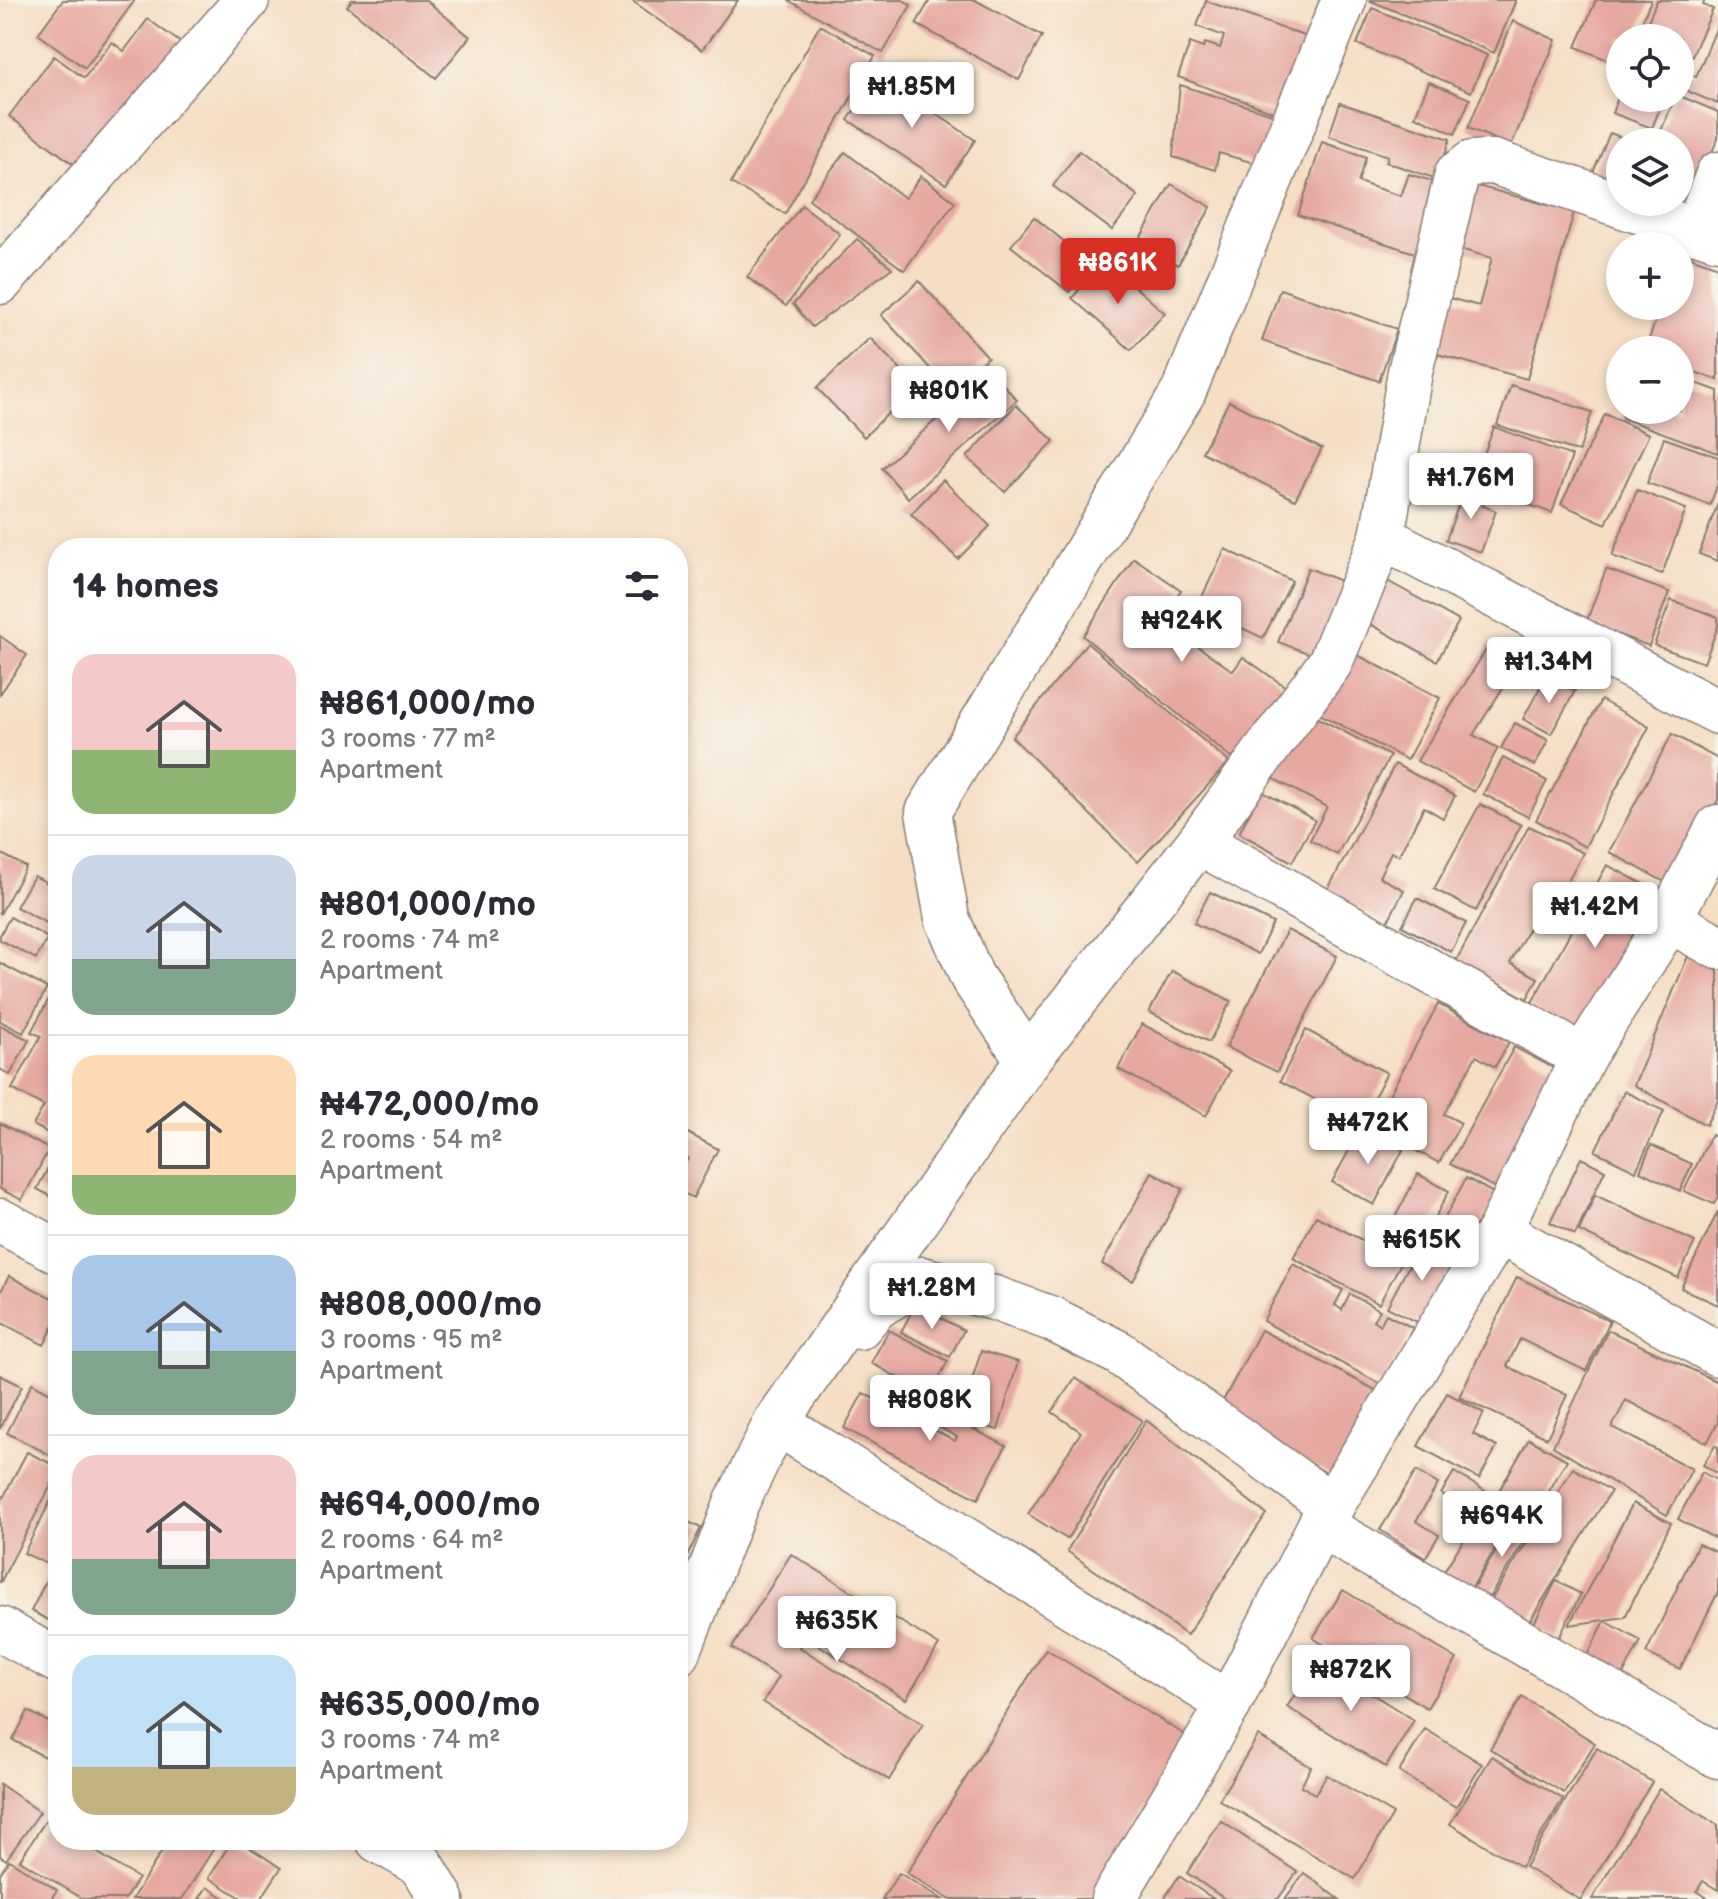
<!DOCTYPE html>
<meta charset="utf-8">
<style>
:root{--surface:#fff;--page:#f2f2f3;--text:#2b2b33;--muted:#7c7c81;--line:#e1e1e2;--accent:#d93025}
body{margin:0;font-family:"Balsamiq Sans",sans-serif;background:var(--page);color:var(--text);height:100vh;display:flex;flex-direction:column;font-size:30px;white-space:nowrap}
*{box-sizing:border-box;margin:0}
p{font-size:26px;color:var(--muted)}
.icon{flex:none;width:44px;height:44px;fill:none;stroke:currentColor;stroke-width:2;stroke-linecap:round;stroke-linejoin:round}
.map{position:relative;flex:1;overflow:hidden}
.panel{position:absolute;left:48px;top:538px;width:640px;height:1312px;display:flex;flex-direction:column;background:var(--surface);border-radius:32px;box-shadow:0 4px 12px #0003}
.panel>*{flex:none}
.tools{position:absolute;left:1606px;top:24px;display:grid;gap:16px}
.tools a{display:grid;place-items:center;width:88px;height:88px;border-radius:50%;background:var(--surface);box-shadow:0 4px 12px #0003;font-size:40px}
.price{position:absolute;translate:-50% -68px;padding:0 18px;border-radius:8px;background:#fff;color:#222;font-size:26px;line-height:52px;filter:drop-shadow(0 2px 4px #0008)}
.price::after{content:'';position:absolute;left:50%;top:48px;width:24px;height:18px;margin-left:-12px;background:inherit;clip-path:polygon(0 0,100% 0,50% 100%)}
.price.on{background:var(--accent);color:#fff}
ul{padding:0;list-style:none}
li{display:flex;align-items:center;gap:24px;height:200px;padding:0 24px}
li+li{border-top:2px solid var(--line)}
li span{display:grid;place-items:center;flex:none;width:224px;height:160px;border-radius:24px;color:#555}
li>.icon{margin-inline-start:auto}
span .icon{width:96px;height:96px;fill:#fffc;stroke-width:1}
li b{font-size:34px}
h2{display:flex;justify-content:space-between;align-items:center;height:96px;padding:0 24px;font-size:34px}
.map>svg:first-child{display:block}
.building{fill:#e6a9a2}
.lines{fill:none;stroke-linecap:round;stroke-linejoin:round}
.street-casing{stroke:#887d70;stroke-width:47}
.street{stroke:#fff;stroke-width:44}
</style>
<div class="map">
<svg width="1718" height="1899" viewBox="0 0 1718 1899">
<rect width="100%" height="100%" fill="#f7f3e8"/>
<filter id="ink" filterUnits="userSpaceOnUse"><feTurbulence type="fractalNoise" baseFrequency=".0125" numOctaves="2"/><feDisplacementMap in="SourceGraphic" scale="16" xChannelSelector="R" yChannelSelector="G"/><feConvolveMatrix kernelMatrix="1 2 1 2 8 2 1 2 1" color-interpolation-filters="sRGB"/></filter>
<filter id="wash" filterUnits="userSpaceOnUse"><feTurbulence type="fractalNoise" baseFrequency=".006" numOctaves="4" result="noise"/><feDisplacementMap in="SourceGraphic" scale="32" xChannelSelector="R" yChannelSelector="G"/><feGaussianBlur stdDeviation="1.8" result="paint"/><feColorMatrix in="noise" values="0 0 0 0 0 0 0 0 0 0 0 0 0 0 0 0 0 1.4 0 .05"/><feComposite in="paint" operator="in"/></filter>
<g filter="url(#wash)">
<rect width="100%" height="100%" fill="#f5dec4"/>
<g id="blocks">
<g class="building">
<polygon points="63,0 135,0 85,68 38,34"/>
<polygon points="352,0 426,0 470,37 436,78 347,6"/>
<polygon points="631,0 738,0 702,50"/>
<polygon points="788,0 903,0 911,5 883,53"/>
<polygon points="930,0 975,0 1042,36 1019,80 916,24"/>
<polygon points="1369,0 1516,0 1494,53"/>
<polygon points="1596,0 1651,0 1635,38 1620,38 1620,65 1576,47"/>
<polygon points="1657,0 1705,0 1703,5 1713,9 1687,67 1680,64 1680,38 1641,38"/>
<polygon points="1206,1 1310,38 1282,115 1178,77 1190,43 1203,48 1205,43 1220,48 1224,36 1197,26"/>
<polygon points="1372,8 1487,55 1471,92 1357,44"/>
<polygon points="148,19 196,54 100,184 9,116 54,56 84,78 112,42 124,51"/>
<polygon points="1513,21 1556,40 1511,146 1468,128"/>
<polygon points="1718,24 1718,104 1680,88 1683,71 1696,77"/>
<polygon points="820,25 875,56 785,214 731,183"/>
<polygon points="878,75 975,140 946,184 848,120"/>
<polygon points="1429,82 1470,99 1455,134 1415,116"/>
<polygon points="1180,85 1279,116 1258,164 1219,153 1215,170 1173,157"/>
<polygon points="1680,96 1718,112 1718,138 1685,215 1680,202 1680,142 1636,142 1642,129 1659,135 1675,98"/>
<polygon points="1618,98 1664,98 1652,128 1612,113"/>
<polygon points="1340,103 1450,139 1437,179 1386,162 1388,156 1329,136"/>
<polygon points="1610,133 1633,142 1620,142 1620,187 1592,175"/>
<polygon points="1322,142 1366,157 1358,182 1401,196 1409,174 1445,185 1421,255 1298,215"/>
<polygon points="1079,151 1138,196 1112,230 1053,186"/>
<polygon points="845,152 905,198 921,176 955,202 904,270 809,199"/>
<polygon points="1171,184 1211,207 1178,265 1138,242"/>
<polygon points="1470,184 1574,212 1527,379 1423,350 1438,295 1479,306 1492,258 1452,247"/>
<polygon points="802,205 840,234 786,306 747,277"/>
<polygon points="1034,217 1092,264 1069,292 1011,246"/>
<polygon points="857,239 892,268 812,327 793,304"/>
<polygon points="1680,253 1718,267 1718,380 1680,367 1680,350 1645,350 1661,306 1680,306"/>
<polygon points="1105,261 1165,313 1131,350 1072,298"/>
<polygon points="919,281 988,357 950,390 881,315"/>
<polygon points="1280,289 1397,329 1379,381 1262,341"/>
<polygon points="870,338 916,386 864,437 817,388"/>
<polygon points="991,371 1017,400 908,498 882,468"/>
<polygon points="1680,377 1718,391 1718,453 1622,418 1625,410 1680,410"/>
<polygon points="1511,385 1592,412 1579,452 1497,425"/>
<polygon points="1229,401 1322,449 1295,500 1202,452"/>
<polygon points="1016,405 1054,441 1005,492 967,457"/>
<polygon points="1605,414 1649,434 1606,524 1561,504"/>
<polygon points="1494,427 1572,456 1552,513 1473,485"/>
<polygon points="1664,438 1718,457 1718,483 1710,505 1647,483"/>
<polygon points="943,480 990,526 958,559 911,514"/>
<polygon points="1465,487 1487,495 1483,506 1496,511 1481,552 1446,540"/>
<polygon points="1637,490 1686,509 1662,574 1612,556"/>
<polygon points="1718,503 1718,561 1699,554"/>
<polygon points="1225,549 1292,581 1263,638 1197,607"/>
<polygon points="1134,558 1181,590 1160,620 1233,671 1243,657 1290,690 1234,760 1083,636"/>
<polygon points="1308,568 1353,586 1324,659 1278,642"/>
<polygon points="1606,569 1669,592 1649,646 1586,623"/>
<polygon points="1384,579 1459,621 1437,661 1361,619"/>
<polygon points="1671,600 1718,617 1718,626 1704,663 1654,645"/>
<polygon points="0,636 27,655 0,694"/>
<polygon points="1087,643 1229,762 1138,862 1012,737"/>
<polygon points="1489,645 1518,664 1473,735 1498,748 1474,792 1417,761"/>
<polygon points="1348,650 1440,698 1407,760 1314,711"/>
<polygon points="1546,676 1575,691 1551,734 1523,719"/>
<polygon points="1601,700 1649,727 1585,847 1536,820"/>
<polygon points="1309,713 1390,756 1337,855 1310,840 1327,807 1274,779"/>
<polygon points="1515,723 1548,740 1535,766 1501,748"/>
<polygon points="1672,734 1718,759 1718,800 1672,886 1609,852"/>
<polygon points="1503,758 1547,781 1528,817 1483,794"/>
<polygon points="1395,764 1455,796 1443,818 1424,807 1399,855 1391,852 1379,877 1404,890 1387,923 1327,891"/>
<polygon points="1261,791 1315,820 1292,862 1239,833"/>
<polygon points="1480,804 1521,825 1476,911 1434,889"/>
<polygon points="1529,826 1583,853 1542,930 1531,924 1510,963 1538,978 1527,999 1456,961"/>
<polygon points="0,853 26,867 0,914"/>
<polygon points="1607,865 1659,892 1583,1034 1530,1006"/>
<polygon points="34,876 58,888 58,929 16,907"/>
<polygon points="1210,892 1273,923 1258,954 1194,923"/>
<polygon points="1417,898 1466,923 1451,952 1402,926"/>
<polygon points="10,917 48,938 36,959 0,940 0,935"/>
<polygon points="1287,930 1337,956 1277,1072 1226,1047"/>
<polygon points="1688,956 1718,971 1718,1100 1706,1125 1634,1085"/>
<polygon points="0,963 47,988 23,1033 0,1021"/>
<polygon points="1172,971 1231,1001 1209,1042 1149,1012"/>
<polygon points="58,982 58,1131 55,1137 33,1125 44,1106 12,1089 41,1036 31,1032"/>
<polygon points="1438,1004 1509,1042 1495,1067 1476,1056 1444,1114 1461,1123 1439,1163 1372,1127"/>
<polygon points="1142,1024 1230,1071 1206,1116 1118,1069"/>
<polygon points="0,1025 29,1040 10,1075 0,1069"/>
<polygon points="1306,1030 1387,1073 1360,1123 1280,1081"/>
<polygon points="1514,1047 1565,1074 1501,1191 1450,1164"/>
<polygon points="1624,1091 1664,1111 1636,1171 1595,1151"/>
<polygon points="0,1123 49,1149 22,1200 0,1189"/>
<polygon points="678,1128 718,1149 693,1198 678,1190 678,1178 688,1158 678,1153"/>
<polygon points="1361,1128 1403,1150 1374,1205 1332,1182"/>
<polygon points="1711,1135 1718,1139 1718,1196 1714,1204 1684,1191"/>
<polygon points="1651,1145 1692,1164 1680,1191 1640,1171"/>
<polygon points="58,1149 58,1200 37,1189"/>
<polygon points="1581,1158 1605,1170 1575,1235 1550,1222"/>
<polygon points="1152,1172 1183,1189 1133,1281 1102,1264"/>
<polygon points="1418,1174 1449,1191 1425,1236 1394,1219"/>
<polygon points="1466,1178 1497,1195 1465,1254 1434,1238"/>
<polygon points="1595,1195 1695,1242 1678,1278 1579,1231"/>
<polygon points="1718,1211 1718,1305 1681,1288"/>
<polygon points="1316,1216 1402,1261 1379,1304 1293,1258"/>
<polygon points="1422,1241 1456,1259 1421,1324 1387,1307"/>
<polygon points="1293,1264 1343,1290 1335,1305 1342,1310 1350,1294 1380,1310 1373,1320 1380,1325 1386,1314 1413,1328 1382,1385 1263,1321"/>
<polygon points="9,1276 58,1301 58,1317 44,1345 0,1322 0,1293"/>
<polygon points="1517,1277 1610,1321 1586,1371 1520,1339 1507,1366 1567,1395 1547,1438 1459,1397"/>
<polygon points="915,1305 964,1330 950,1357 901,1332"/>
<polygon points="889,1330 948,1361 930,1395 871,1363"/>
<polygon points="1261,1330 1381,1393 1336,1478 1216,1414"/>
<polygon points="1608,1330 1718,1382 1718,1422 1707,1443 1626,1400 1612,1427 1692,1469 1667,1515 1553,1446"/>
<polygon points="981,1351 1018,1362 998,1430 960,1419"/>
<polygon points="0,1375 22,1386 0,1429"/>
<polygon points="1075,1378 1142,1420 1067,1539 1028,1514 1081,1432 1052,1412"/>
<polygon points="32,1383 58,1397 58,1459 7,1433"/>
<polygon points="863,1393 955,1441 957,1437 917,1415 924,1403 1006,1446 978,1499 844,1428"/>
<polygon points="1447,1393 1484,1413 1473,1434 1497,1447 1479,1479 1418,1446"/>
<polygon points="1146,1420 1266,1514 1187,1635 1067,1551"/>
<polygon points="1529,1439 1567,1460 1535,1516 1497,1494"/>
<polygon points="1715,1446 1718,1447 1718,1474 1703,1465"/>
<polygon points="27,1452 58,1467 58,1472 0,1583 0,1504"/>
<polygon points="1573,1468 1611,1491 1524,1630 1487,1606"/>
<polygon points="1416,1471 1438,1484 1416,1521 1439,1535 1425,1558 1380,1530"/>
<polygon points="1454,1472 1518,1511 1466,1597 1439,1579 1478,1517 1441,1494"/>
<polygon points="1702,1472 1718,1481 1718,1540 1678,1519"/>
<polygon points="58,1486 58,1625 31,1611 53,1567 24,1553"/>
<polygon points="1633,1503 1671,1523 1625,1617 1569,1625"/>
<polygon points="1519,1515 1535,1524 1485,1604 1469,1594"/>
<polygon points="678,1517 701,1528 678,1575"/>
<polygon points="1698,1544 1718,1553 1718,1592 1680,1669 1646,1653"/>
<polygon points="791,1554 939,1645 906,1699 805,1637 799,1647 923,1724 889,1780 763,1702 779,1677 732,1648"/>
<polygon points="1556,1581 1581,1594 1559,1638 1533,1625"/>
<polygon points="1343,1590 1457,1659 1427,1708 1313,1638"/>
<polygon points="1605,1621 1641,1641 1619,1682 1583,1663"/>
<polygon points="1046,1649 1190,1738 1090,1899 949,1899 907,1873"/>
<polygon points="1317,1660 1414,1720 1386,1767 1287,1707"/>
<polygon points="1522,1697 1595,1743 1564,1793 1490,1749"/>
<polygon points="28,1711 58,1727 58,1764 13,1740"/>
<polygon points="1425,1729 1482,1764 1456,1807 1399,1772"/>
<polygon points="1258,1736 1311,1767 1301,1786 1315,1794 1327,1775 1393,1814 1355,1879 1219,1800"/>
<polygon points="1597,1748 1652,1782 1581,1899 1579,1899 1525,1867"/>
<polygon points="1492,1756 1563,1799 1521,1867 1450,1824"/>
<polygon points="0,1784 40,1812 6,1860 0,1856"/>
<polygon points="1659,1789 1718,1825 1718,1890 1703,1881 1697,1891 1709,1899 1592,1899"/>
<polygon points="46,1820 58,1828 58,1840 77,1840 138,1878 125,1899 83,1899 20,1860"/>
<polygon points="1221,1821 1297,1872 1278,1899 1225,1899 1187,1873"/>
<polygon points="169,1840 219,1840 182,1899 132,1899"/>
<polygon points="232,1840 238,1840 281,1868 261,1899 243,1899 209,1878"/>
<polygon points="9,1860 57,1890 51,1899 0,1899 0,1874"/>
<polygon points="899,1873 942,1899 882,1899"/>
<polygon points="1304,1873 1339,1899 1285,1899"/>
<polygon points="1179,1876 1214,1899 1164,1899"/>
<polygon points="207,1887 226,1899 199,1899"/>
</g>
</g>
</g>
<g filter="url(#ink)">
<use href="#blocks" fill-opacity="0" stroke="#887d70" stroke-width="2"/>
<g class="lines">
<defs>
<g id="street">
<polyline points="1696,232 1718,174"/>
<polyline points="0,282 247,0"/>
<polyline points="1382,537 1718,712"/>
<polyline points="1199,842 1583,1057"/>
<polyline points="1669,920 1718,947"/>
<polyline points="1028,1060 972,977 947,918 928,812 1184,391 1344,0"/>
<polyline points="0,1221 58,1251"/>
<polyline points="1499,1231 1718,1354"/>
<polyline points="859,1327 876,1307 922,1279 994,1298 1052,1319 1119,1353 1332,1506"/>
<polyline points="776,1422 1229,1704"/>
<polyline points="1320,1525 1718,1756"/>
<polyline points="0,1629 58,1661"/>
<polyline points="678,1653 737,1502 776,1422 1028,1060 1199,842 1330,663 1382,537 1410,372 1457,174 1472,163 1493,162 1718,238"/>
<polyline points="378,1840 422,1865 442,1899"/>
<polyline points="1113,1899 1229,1704 1320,1525 1499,1231 1583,1057 1669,920 1718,827"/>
</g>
</defs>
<use href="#street" class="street-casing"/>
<use href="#street" class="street"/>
</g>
</g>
</svg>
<div class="tools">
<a><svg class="icon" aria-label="locate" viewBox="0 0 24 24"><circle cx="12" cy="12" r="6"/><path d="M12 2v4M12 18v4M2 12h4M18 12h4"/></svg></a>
<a><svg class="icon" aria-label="layers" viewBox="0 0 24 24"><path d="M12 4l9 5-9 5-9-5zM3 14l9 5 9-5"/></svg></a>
<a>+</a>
<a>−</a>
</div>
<b class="price" style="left:912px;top:130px">₦1.85M</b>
<b class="price on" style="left:1118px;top:306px">₦861K</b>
<b class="price" style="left:949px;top:434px">₦801K</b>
<b class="price" style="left:1471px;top:521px">₦1.76M</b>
<b class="price" style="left:1182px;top:664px">₦924K</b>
<b class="price" style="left:1549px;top:705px">₦1.34M</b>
<b class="price" style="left:1595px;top:950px">₦1.42M</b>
<b class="price" style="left:1368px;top:1166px">₦472K</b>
<b class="price" style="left:1422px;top:1283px">₦615K</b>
<b class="price" style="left:932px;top:1331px">₦1.28M</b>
<b class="price" style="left:930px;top:1443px">₦808K</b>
<b class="price" style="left:1502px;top:1559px">₦694K</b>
<b class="price" style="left:837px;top:1664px">₦635K</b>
<b class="price" style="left:1351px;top:1713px">₦872K</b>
<section class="panel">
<h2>14 homes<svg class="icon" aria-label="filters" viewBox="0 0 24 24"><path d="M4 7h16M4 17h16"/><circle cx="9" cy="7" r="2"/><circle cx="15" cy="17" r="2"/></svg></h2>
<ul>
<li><span style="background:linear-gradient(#f6c9c9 60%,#8fb573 0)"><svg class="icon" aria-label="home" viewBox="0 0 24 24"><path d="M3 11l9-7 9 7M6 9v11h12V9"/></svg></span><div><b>₦861,000/mo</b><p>3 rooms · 77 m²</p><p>Apartment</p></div></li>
<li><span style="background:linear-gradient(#c9d6e8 65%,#7fa58c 0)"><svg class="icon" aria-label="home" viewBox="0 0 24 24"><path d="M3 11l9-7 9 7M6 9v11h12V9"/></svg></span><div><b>₦801,000/mo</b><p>2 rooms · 74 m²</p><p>Apartment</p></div></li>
<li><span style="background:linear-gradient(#ffd9b3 75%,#8fb573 0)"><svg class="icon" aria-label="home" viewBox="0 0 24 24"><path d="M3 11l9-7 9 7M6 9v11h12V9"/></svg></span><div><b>₦472,000/mo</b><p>2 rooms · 54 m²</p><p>Apartment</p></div></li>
<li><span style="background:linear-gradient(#a9c7e8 60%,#7fa58c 0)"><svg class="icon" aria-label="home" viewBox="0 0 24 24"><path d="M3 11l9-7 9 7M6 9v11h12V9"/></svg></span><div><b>₦808,000/mo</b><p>3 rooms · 95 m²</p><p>Apartment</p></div></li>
<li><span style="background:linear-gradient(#f6c9c9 65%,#7fa58c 0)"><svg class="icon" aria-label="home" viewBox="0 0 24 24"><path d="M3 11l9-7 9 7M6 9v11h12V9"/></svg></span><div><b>₦694,000/mo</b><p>2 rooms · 64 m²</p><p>Apartment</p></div></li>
<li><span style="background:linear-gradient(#bfe0f5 70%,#c2b280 0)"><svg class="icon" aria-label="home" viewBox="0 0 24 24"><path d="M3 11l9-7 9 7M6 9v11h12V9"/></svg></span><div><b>₦635,000/mo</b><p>3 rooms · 74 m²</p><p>Apartment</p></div></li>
</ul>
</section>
</div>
